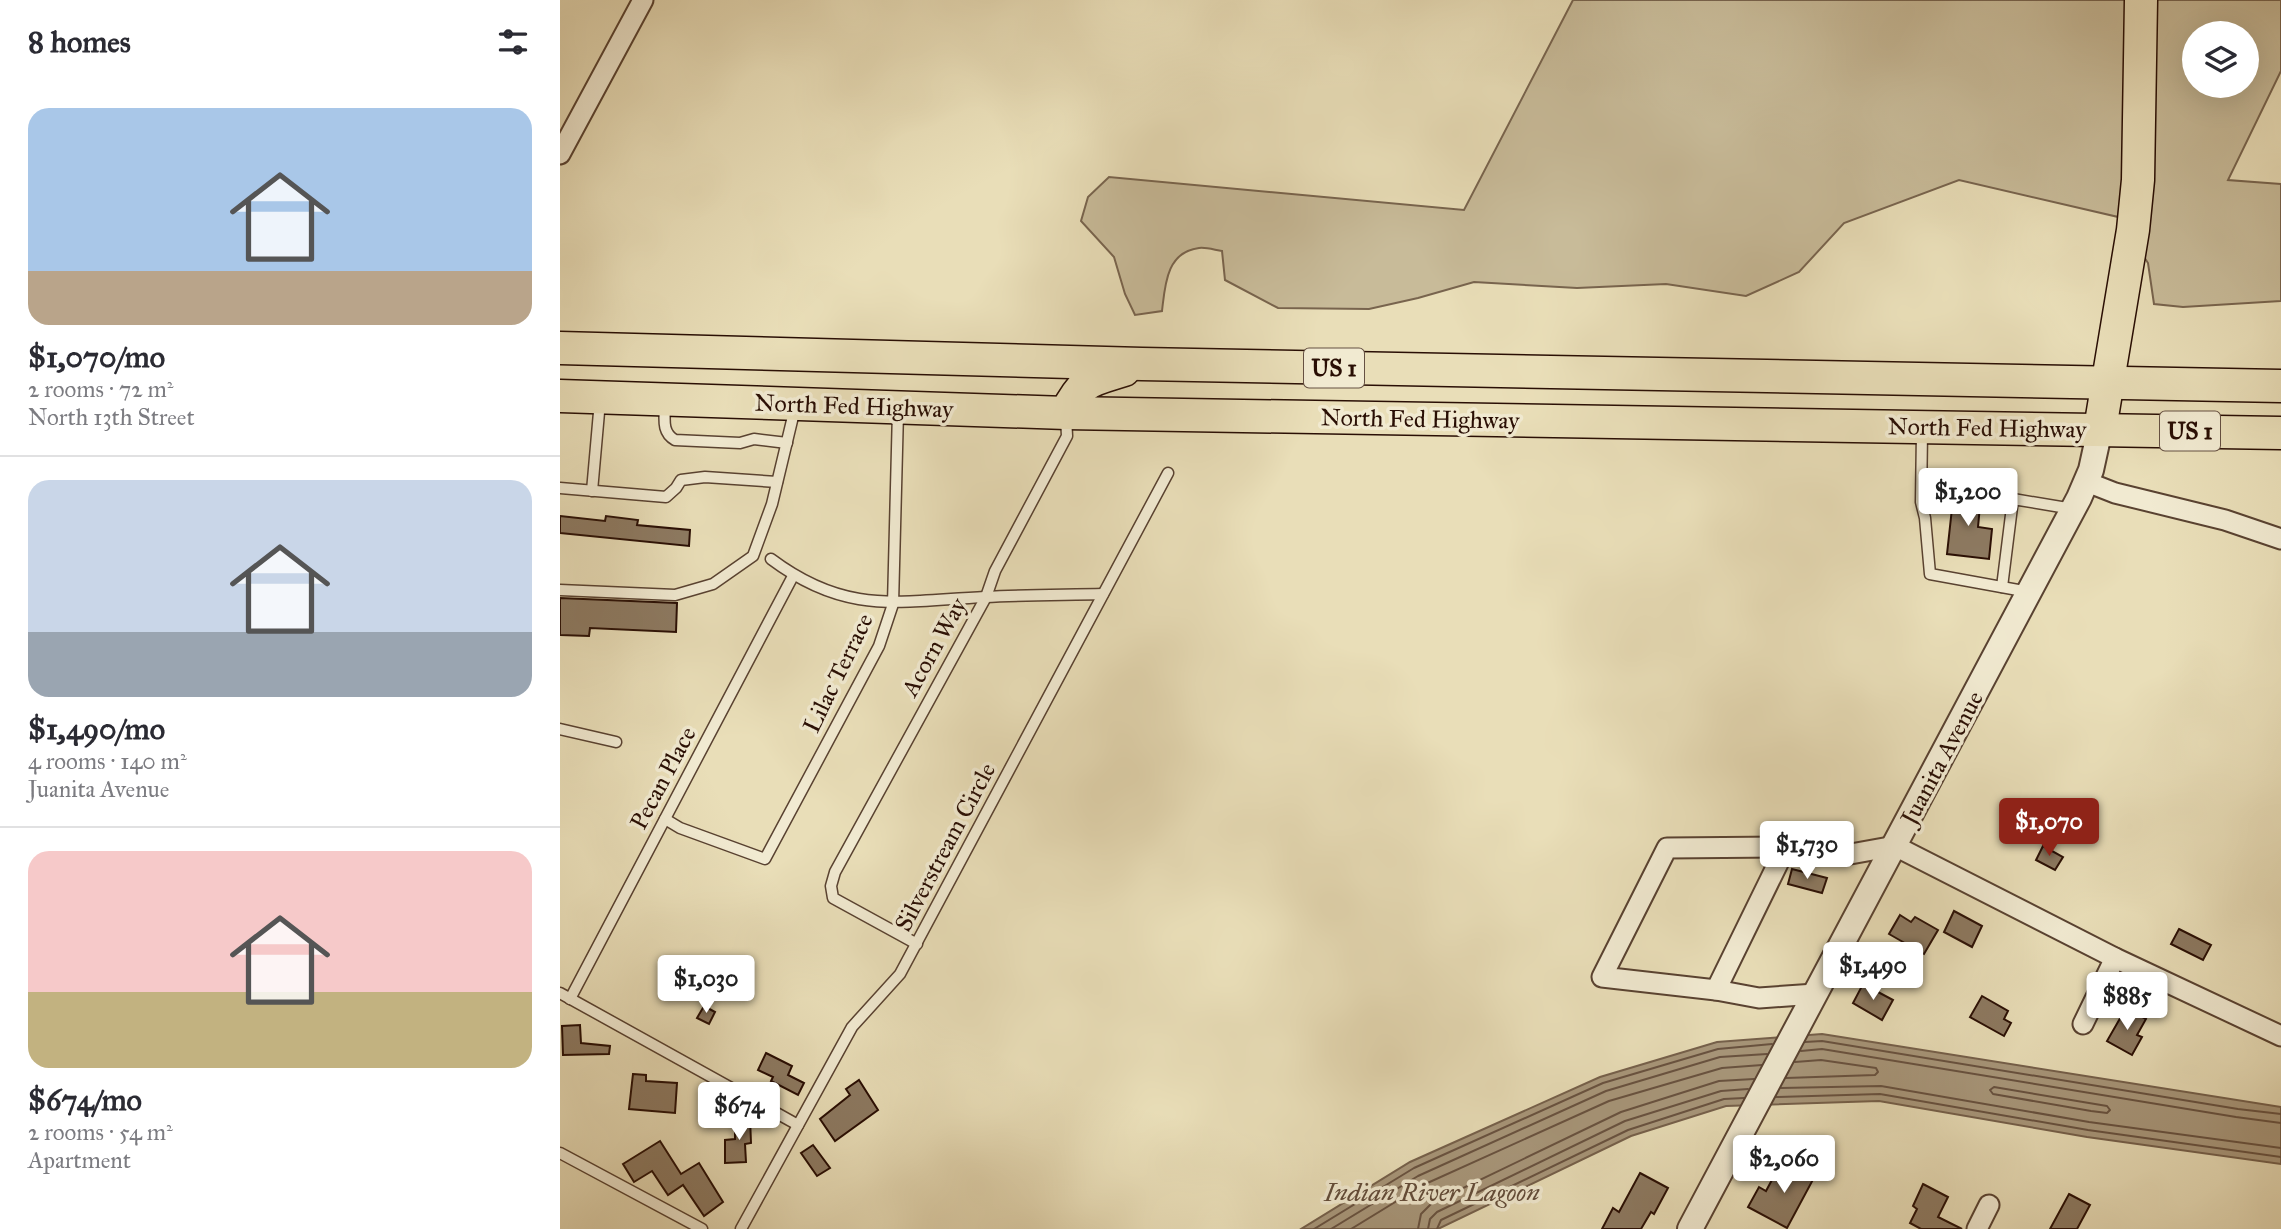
<!DOCTYPE html>
<meta charset="utf-8">
<style>
:root{--surface:#fff;--page:#f7f7f7;--text:#2b2b33;--muted:#7c7c81;--line:#e1e1e2;--accent:#8f2418}
body{margin:0;font-family:"IM FELL Great Primer",serif;background:var(--page);color:var(--text);height:100vh;display:flex;flex-direction:column;font-size:26px;white-space:nowrap}
*{box-sizing:border-box;margin:0}
p{font-size:23px;color:var(--muted)}
.icon{flex:none;width:38px;height:38px;fill:none;stroke:currentColor;stroke-width:2;stroke-linecap:round;stroke-linejoin:round}
.map{position:relative;flex:1;overflow:hidden}
.details{display:flex;flex-direction:column;background:var(--surface);width:560px}
.details>*{flex:none}
.tools{position:absolute;left:1622px;top:21px;display:grid;gap:14px}
.tools a{display:grid;place-items:center;width:77px;height:77px;border-radius:50%;background:var(--surface);box-shadow:0 7px 28px #0002;font-size:35px}
.price{position:absolute;translate:-50% -60px;padding:0 16px;border-radius:7px;background:#fff;color:#222;font-size:23px;line-height:46px;filter:drop-shadow(0 2px 4px #0008)}
.price::after{content:'';position:absolute;left:50%;top:42px;width:21px;height:16px;margin-left:-10px;background:inherit;clip-path:polygon(0 0,100% 0,50% 100%)}
.price.selected{background:var(--accent);color:#fff}
ul{padding:0;list-style:none}
li{display:grid;align-content:center;gap:14px;height:371px;padding:0 28px}
li+li{border-top:2px solid var(--line)}
li span{display:grid;place-items:center;height:217px;border-radius:21px;color:#555}
li>.icon{margin-inline-start:auto}
span .icon{width:126px;height:126px;fill:#fffc;stroke-width:1}
li b{font-size:30px}
h2{display:flex;justify-content:space-between;align-items:center;height:84px;padding:0 28px;font-size:30px}
main{display:flex;flex:1;min-height:0}
.map>svg:first-child{display:block}
.green{fill:#c8bb99;stroke:#78644e;stroke-width:2;fill-rule:evenodd}
.water{fill:#a8977b;stroke:#75604b;stroke-width:2}
.lines{fill:none;stroke-linecap:round;stroke-linejoin:round}
.shore{stroke:#685240;stroke-width:2}
.building{fill:#8d7a62;stroke:#290e04;stroke-width:2}
.service-casing{stroke:#594231;stroke-width:13}
.minor-casing{stroke:#594231;stroke-width:23}
.tertiary-casing{stroke:#594231;stroke-width:28}
.primary-casing{stroke:#290e04;stroke-width:35}
.service{stroke:#f1ead1;stroke-width:10}
.minor{stroke:#f1ead1;stroke-width:19}
.tertiary{stroke:#f1ead1;stroke-width:24}
.primary{stroke:#e9deb8;stroke-width:32}
.labels{text-anchor:middle;stroke-width:7;stroke-linejoin:round;paint-order:stroke}
.shield{fill:#f1ead1;stroke:#655042;stroke-width:2}
.shield-label{font-size:23px;font-weight:bold;fill:#290e04}
.street-label{font-size:24px;fill:#290e04;stroke:#f1ead1}
.water-label{font-size:26px;font-style:italic;fill:#624c3a;stroke:#f1ead1}
</style>
<main>
<section class="details">
<h2>8 homes<svg class="icon" aria-label="filters" viewBox="0 0 24 24"><path d="M4 7h16M4 17h16"/><circle cx="9" cy="7" r="2"/><circle cx="15" cy="17" r="2"/></svg></h2>
<ul>
<li><span style="background:linear-gradient(#a9c7e8 75%,#b9a48a 0)"><svg class="icon" aria-label="home" viewBox="0 0 24 24"><path d="M3 11l9-7 9 7M6 9v11h12V9"/></svg></span><div><b>$1,070/mo</b><p>2 rooms · 72 m²</p><p>North 13th Street</p></div></li>
<li><span style="background:linear-gradient(#c9d6e8 70%,#9aa5b1 0)"><svg class="icon" aria-label="home" viewBox="0 0 24 24"><path d="M3 11l9-7 9 7M6 9v11h12V9"/></svg></span><div><b>$1,490/mo</b><p>4 rooms · 140 m²</p><p>Juanita Avenue</p></div></li>
<li><span style="background:linear-gradient(#f6c9c9 65%,#c2b280 0)"><svg class="icon" aria-label="home" viewBox="0 0 24 24"><path d="M3 11l9-7 9 7M6 9v11h12V9"/></svg></span><div><b>$674/mo</b><p>2 rooms · 54 m²</p><p>Apartment</p></div></li>
</ul>
</section>
<div class="map">
<svg width="1721" height="1229" viewBox="0 0 1721 1229">
<rect width="100%" height="100%" fill="#e9deb8"/>
<filter id="stains"><feTurbulence type="fractalNoise" baseFrequency=".00286" numOctaves="4"/><feColorMatrix values="0 0 0 0 .2 0 0 0 0 .09 0 0 0 0 .02 0 0 0 .5 -.17"/></filter>
<radialGradient id="worn" r=".72"><stop offset=".6" stop-color="#630" stop-opacity="0"/><stop offset="1" stop-color="#630" stop-opacity=".3"/></radialGradient>
<path class="green" d="M1013,0H1721V71L1668,180L1721,184V301L1623,307L1594,304L1588,263L1558,217L1399,180L1284,223L1239,272L1186,296L1106,284L1017,288L914,282L858,298L809,309L718,308L665,280L662,251C655,250 646,247 639,248C606,252 605,286 602,311L575,315L565,294L554,257L521,221L528,197L549,177L904,210ZM1634,33H1687V86H1634Z"/>
<polygon class="water" points="1262,1034 1721,1107 1721,1164 1527,1137 1319,1101 1166,1106 1071,1136 878,1229 741,1229 850,1162 1040,1077 1157,1042"/>
<g class="lines">
<g class="shore">
<polyline points="1245,1042 1262,1041 1678,1109 1721,1114"/>
<polyline points="1241,1051 1262,1049 1676,1117 1721,1123"/>
<polyline points="1226,1078 1315,1075 1318,1072 1316,1068 1261,1060 1235,1062"/>
<polygon points="1434,1087 1547,1106 1550,1110 1547,1113 1531,1111 1433,1094 1430,1090"/>
<polyline points="1221,1088 1321,1086 1529,1122 1721,1148"/>
<polyline points="1216,1097 1320,1094 1528,1130 1721,1157"/>
<polyline points="754,1229 854,1168 1043,1083 1158,1049 1212,1044"/>
<polyline points="771,1229 858,1176 1046,1091 1160,1057 1207,1054"/>
<polyline points="791,1229 863,1185 1049,1101 1162,1068 1202,1065"/>
<polyline points="858,1229 861,1214 872,1203 1061,1112 1159,1081 1194,1079"/>
<polyline points="868,1229 870,1219 877,1212 1065,1121 1161,1091 1188,1089"/>
<polyline points="877,1229 881,1220 1068,1130 1164,1099 1184,1098"/>
</g>
</g>
<g class="building">
<polygon points="1394,490 1421,495 1418,527 1432,529 1429,559 1387,554"/>
<polygon points="0,516 45,521 46,516 78,520 77,525 130,530 129,546 0,533"/>
<polygon points="0,598 117,603 116,632 30,628 29,636 0,635"/>
<polygon points="1483,846 1503,857 1495,870 1476,860"/>
<polygon points="1232,869 1267,878 1262,893 1228,884"/>
<polygon points="1394,911 1422,926 1412,947 1384,932"/>
<polygon points="1340,915 1351,922 1355,917 1378,930 1364,954 1329,934"/>
<polygon points="1619,929 1651,945 1643,960 1611,944"/>
<polygon points="1303,984 1333,1000 1322,1020 1293,1003"/>
<polygon points="1422,996 1448,1011 1444,1019 1451,1023 1444,1036 1410,1017"/>
<polygon points="144,1006 155,1012 149,1024 137,1018"/>
<polygon points="1566,1008 1586,1019 1577,1035 1582,1037 1572,1055 1547,1041"/>
<polygon points="20,1025 21,1043 50,1046 49,1054 3,1055 2,1026"/>
<polygon points="206,1053 232,1066 228,1075 244,1083 238,1095 211,1081 213,1077 198,1070"/>
<polygon points="73,1074 86,1075 86,1081 117,1083 115,1113 69,1109"/>
<polygon points="299,1080 318,1110 275,1141 260,1119 290,1095 286,1089"/>
<polygon points="175,1118 190,1118 191,1143 185,1144 186,1162 165,1163 165,1140 175,1139"/>
<polygon points="100,1141 121,1174 139,1163 163,1202 144,1216 123,1185 108,1195 92,1171 74,1182 63,1164"/>
<polygon points="253,1145 270,1168 257,1176 241,1153"/>
<polygon points="1230,1160 1256,1174 1227,1228 1188,1207 1199,1187 1206,1191 1213,1178 1218,1181"/>
<polygon points="1080,1173 1108,1188 1094,1214 1091,1212 1081,1229 1042,1229 1053,1208 1059,1212"/>
<polygon points="1363,1184 1388,1197 1378,1217 1402,1229 1361,1229 1350,1223 1357,1209 1353,1206"/>
<polygon points="1509,1194 1530,1205 1517,1229 1490,1229"/>
</g>
<g class="lines">
<defs>
<g id="service">
<path d="M105,404C105,418 101,432 115,440L180,443L194,439L227,443"/>
<polyline points="1362,432 1361,502 1365,518 1370,574 1469,592"/>
<polyline points="0,488 106,497 116,488 121,480 145,477 217,482"/>
<polyline points="32,491 40,401"/>
<path d="M211,559C287,616 339,601 425,597C464,595 504,595 543,594"/>
<polyline points="1442,587 1453,499 1513,509"/>
<polyline points="0,590 115,595 153,584 193,556 212,504 235,408"/>
<polyline points="0,729 56,742"/>
<polyline points="105,819 120,828 205,859 319,646 333,604 338,411"/>
<polyline points="357,944 273,898 271,886 275,872 426,597 435,571 507,436 506,417"/>
<polyline points="0,993 238,1125"/>
<polyline points="10,999 233,576"/>
<polyline points="0,1153 142,1229"/>
<polyline points="181,1229 292,1027 340,974 608,473"/>
</g>
<g id="minor">
<polyline points="0,154 83,0"/>
<polyline points="1527,482 1555,493 1665,520 1721,539"/>
<polyline points="1156,990 1226,847"/>
<polyline points="1255,994 1199,998 1156,990 1042,977 1107,848 1226,847 1285,855 1335,846 1555,958 1721,1036"/>
<polyline points="1523,1024 1555,958"/>
<polyline points="1417,1229 1429,1205"/>
</g>
<polyline id="tertiary" points="1130,1229 1519,498 1531,470 1540,429"/>
<g id="primary">
<polyline points="0,348 582,364 1721,386"/>
<polyline points="0,396 506,413 1721,433"/>
<path d="M506,413C523,379 529,381 564,370"/>
<polyline points="1540,429 1573,230 1578,180 1581,0"/>
</g>
</defs>
<use href="#service" class="service-casing"/>
<use href="#minor" class="minor-casing"/>
<use href="#tertiary" class="tertiary-casing"/>
<use href="#primary" class="primary-casing"/>
<use href="#service" class="service"/>
<use href="#minor" class="minor"/>
<use href="#tertiary" class="tertiary"/>
<use href="#primary" class="primary"/>
</g>
<g class="labels">
<g class="shield">
<rect x="744" y="348.5" width="60" height="39" rx="5"/>
<rect x="1600" y="411.5" width="60" height="39" rx="5"/>
</g>
<g class="shield-label">
<text x="774" y="376">US 1</text>
<text x="1630" y="439">US 1</text>
</g>
<g class="street-label">
<text transform="translate(294 406) rotate(2)" y="8">North Fed Highway</text>
<text transform="translate(860 419) rotate(1)" y="8">North Fed Highway</text>
<text transform="translate(1427 428) rotate(1)" y="8">North Fed Highway</text>
<text transform="translate(374 647) rotate(-61)" y="8">Acorn Way</text>
<text transform="translate(278 673) rotate(-64)" y="8">Lilac Terrace</text>
<text transform="translate(1382 758) rotate(-62)" y="8">Juanita Avenue</text>
<text transform="translate(103 778) rotate(-62)" y="8">Pecan Place</text>
<text transform="translate(385 847) rotate(-62)" y="8">Silverstream Circle</text>
</g>
<g class="water-label">
<text x="872" y="1201">Indian River Lagoon</text>
</g>
</g>
<rect width="100%" height="100%" filter="url(#stains)"/>
<rect width="100%" height="100%" fill="url(#worn)"/>
</svg>
<div class="tools">
<a><svg class="icon" aria-label="layers" viewBox="0 0 24 24"><path d="M12 4l9 5-9 5-9-5zM3 14l9 5 9-5"/></svg></a>
</div>
<b class="price" style="left:1408px;top:528px">$1,200</b>
<b class="price selected" style="left:1489px;top:858px">$1,070</b>
<b class="price" style="left:1247px;top:881px">$1,730</b>
<b class="price" style="left:1313px;top:1002px">$1,490</b>
<b class="price" style="left:146px;top:1015px">$1,030</b>
<b class="price" style="left:1567px;top:1032px">$885</b>
<b class="price" style="left:179px;top:1142px">$674</b>
<b class="price" style="left:1224px;top:1195px">$2,060</b>
</div>
</main>
